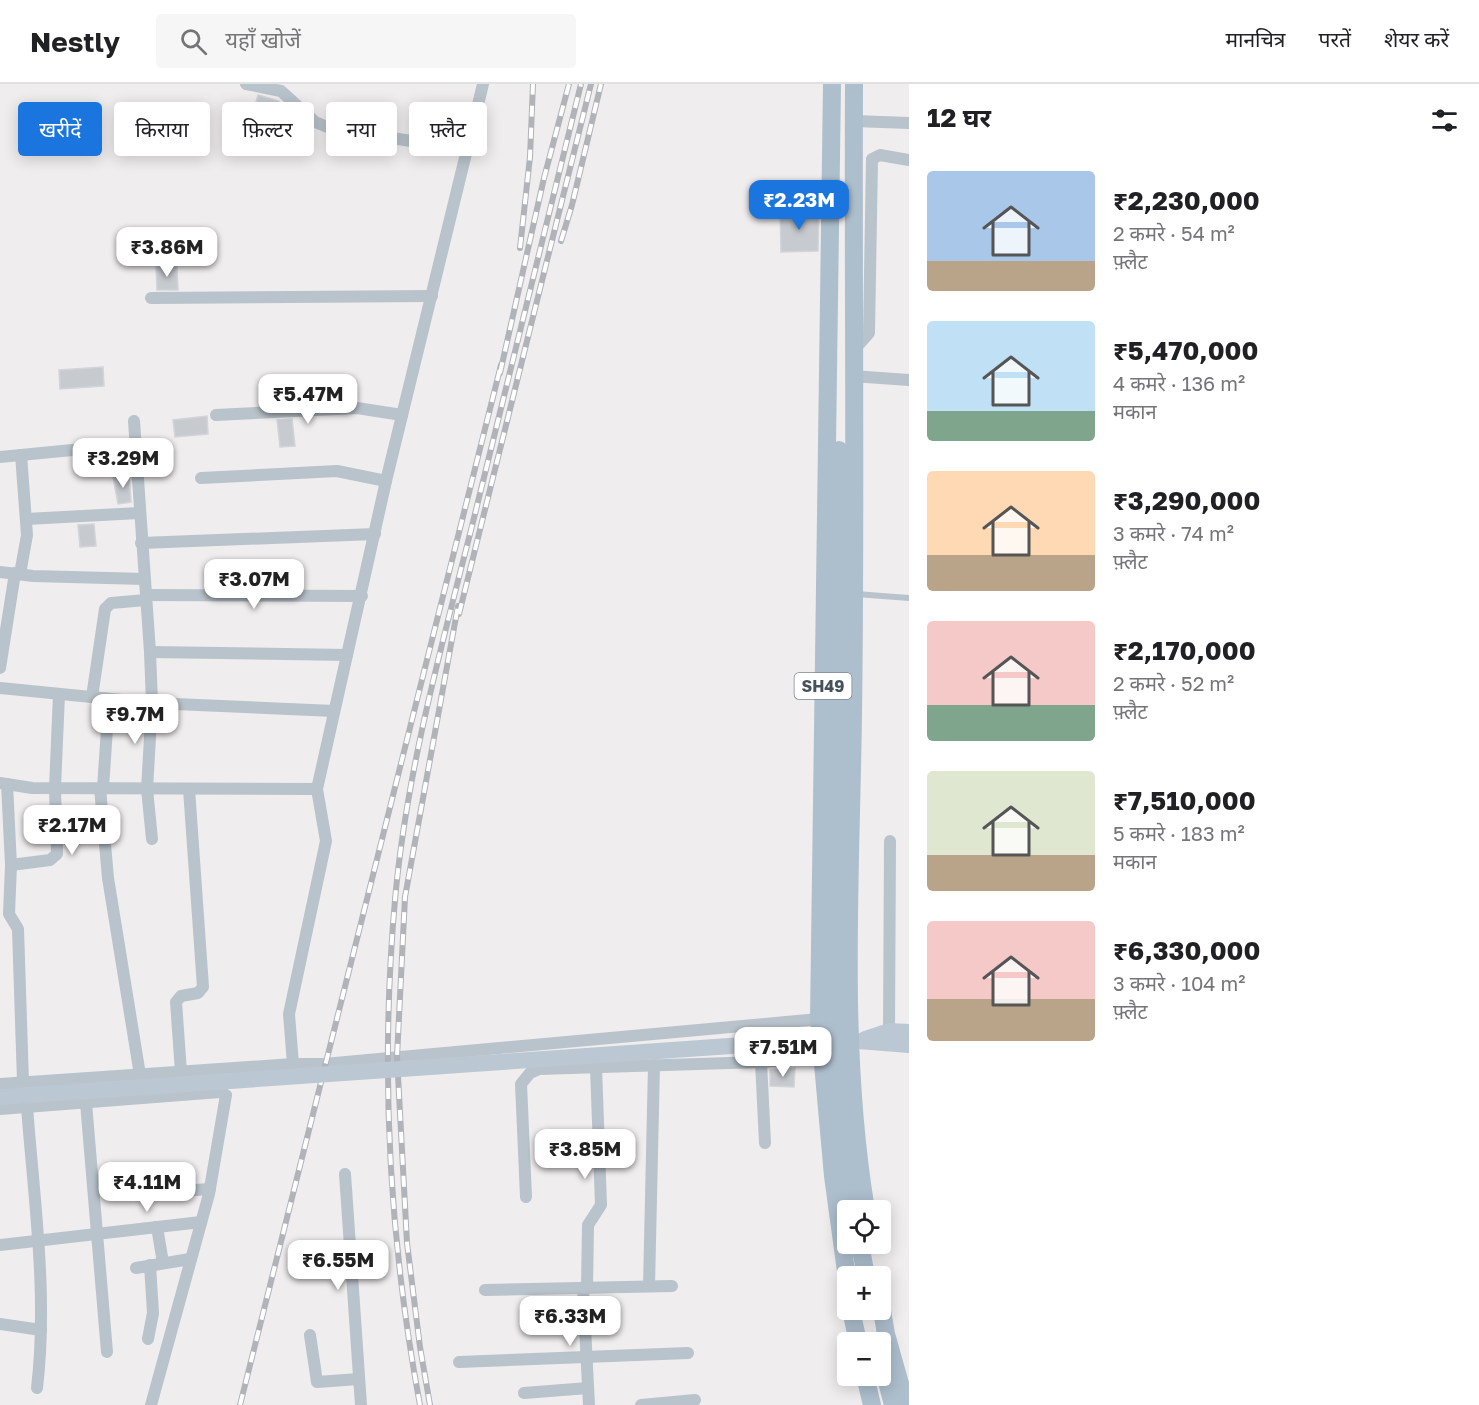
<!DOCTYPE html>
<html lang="hi">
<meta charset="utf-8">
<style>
:root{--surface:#fff;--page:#f6f6f6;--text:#202124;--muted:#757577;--line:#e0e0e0;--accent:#1a75de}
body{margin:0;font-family:"Golos Text","Noto Sans Devanagari",sans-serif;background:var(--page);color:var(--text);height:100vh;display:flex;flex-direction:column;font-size:22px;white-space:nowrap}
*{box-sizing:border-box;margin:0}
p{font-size:20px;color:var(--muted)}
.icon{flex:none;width:33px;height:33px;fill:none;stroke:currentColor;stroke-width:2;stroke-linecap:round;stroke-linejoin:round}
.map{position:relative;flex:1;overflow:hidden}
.panel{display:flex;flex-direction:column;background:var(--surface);width:570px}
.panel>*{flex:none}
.hud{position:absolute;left:18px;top:18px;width:570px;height:54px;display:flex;gap:12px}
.fabs{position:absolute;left:837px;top:1116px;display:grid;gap:12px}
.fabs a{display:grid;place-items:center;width:54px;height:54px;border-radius:6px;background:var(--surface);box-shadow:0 3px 15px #0003;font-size:30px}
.price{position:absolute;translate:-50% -51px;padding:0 14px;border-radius:12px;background:#fff;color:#222;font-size:20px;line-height:39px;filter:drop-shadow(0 2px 3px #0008)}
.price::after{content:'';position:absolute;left:50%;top:36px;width:18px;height:14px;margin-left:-9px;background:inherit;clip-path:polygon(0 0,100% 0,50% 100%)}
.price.current{background:var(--accent);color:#fff}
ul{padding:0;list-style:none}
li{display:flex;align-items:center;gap:18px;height:150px;padding:0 18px}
li span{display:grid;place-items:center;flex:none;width:168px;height:120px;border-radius:6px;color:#555}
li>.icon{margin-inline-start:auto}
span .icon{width:72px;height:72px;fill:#fffc;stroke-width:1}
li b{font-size:26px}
h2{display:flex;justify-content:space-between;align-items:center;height:72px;padding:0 18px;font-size:26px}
.chip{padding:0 21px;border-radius:6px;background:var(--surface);box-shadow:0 3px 15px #0003;font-size:21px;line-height:54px}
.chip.current{background:var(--accent);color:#fff}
header{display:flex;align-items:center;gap:36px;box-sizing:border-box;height:84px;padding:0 30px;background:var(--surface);border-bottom:2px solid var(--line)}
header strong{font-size:28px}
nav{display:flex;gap:33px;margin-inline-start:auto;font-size:21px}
.search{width:420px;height:54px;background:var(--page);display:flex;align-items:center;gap:15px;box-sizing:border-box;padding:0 21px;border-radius:6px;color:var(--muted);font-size:22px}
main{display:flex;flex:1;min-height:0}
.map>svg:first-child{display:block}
.building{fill:#c7cbd0;stroke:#d2d4d9;stroke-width:1.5}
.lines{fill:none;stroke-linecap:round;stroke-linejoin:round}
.lane{stroke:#b9c3cb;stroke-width:6}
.street{stroke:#b9c3cb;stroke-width:12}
.secondary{stroke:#bbc7d2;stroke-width:16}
.primary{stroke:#adbecd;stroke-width:18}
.rail-casing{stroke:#b0b3b8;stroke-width:6}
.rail{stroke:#fff;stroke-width:4;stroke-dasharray:11;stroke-linecap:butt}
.secondary-bridge{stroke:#bbc7d2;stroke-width:16}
.primary-bridge{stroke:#adbecd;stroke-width:18}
.labels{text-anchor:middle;stroke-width:5;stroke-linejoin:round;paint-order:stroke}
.shield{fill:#fff;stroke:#7e868c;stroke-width:1.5}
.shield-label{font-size:16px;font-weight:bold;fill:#46525b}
</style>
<header>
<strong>Nestly</strong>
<div class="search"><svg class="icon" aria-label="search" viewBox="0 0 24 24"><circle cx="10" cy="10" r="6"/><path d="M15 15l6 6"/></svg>यहाँ खोजें</div>
<nav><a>मानचित्र</a><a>परतें</a><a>शेयर करें</a></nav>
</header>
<main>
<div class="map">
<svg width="909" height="1321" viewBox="0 0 909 1321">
<rect width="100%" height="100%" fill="#f0edee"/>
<g class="building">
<polygon points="258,11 279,17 275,35 253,30"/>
<polygon points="819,126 818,167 781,168 780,127"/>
<polygon points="177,182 178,206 157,206 156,183"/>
<polygon points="103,283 104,302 60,305 59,286"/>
<polygon points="207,332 208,350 175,353 173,336"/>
<polygon points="292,335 295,362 280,363 277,336"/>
<polygon points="129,390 131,418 118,420 113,393"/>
<polygon points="94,440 96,462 80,463 78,441"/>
<polygon points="795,984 794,1003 770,1002 770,986"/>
</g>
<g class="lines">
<polyline class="lane" points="856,510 909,514"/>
<g class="street">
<polyline points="246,0 281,7 315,38 330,44 467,66"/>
<polyline points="854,37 909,39"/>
<polyline points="151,214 432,212"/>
<polyline points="853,267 869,249 872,75 880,71 909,76"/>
<polyline points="852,292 909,296"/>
<polyline points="216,331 357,324 402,331"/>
<polyline points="134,337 150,568 152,619 147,705 152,755"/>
<polyline points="0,373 134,360"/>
<polyline points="201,394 337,387 386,397"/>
<polyline points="26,435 139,429"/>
<polyline points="141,459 375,450"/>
<polyline points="0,488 33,492 145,495"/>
<polyline points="20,490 27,451 21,371"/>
<polyline points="146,511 362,512"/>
<polyline points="150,568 347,571"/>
<polyline points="0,584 15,489"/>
<polyline points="0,604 152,619 334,627"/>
<polyline points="92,613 105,525 111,519 146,516"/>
<polyline points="0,699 32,704 317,705"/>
<polyline points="7,700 11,781 9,830 18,845 23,998"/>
<polyline points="100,704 108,794 140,991"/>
<polyline points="103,704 109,615"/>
<polyline points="11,781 50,776 57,770 55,704 59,610"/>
<polyline points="889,947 890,757"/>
<polyline points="761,978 765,1059"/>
<polyline points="293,980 289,930 326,757 317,705 386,397 483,0"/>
<polyline points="181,988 176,918 181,912 198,909 203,903 189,705"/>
<polyline points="0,1000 293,980 324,980 819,935"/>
<polyline points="86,1019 107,1268"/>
<path d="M27,1023C34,1116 48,1211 37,1304"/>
<polyline points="0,1025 220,1008 226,1011 209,1110 151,1321"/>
<polyline points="345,1090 361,1321"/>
<polyline points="150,1109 210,1105"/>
<polyline points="526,1113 521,1000 530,989 539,985 761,978 822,973"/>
<polyline points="157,1143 163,1179"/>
<polyline points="0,1161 201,1138"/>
<polyline points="136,1184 190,1175"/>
<polyline points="649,1202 654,981"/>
<polyline points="583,1204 589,1321"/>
<polyline points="587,1204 588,1141 601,1121 596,983"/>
<polyline points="485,1206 672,1202"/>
<polyline points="0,1240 41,1246"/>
<polyline points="310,1251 317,1298 359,1295"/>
<polyline points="148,1255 153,1229 150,1181"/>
<polyline points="459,1278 688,1269"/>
<polyline points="524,1309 588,1304"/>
<polyline points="641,1321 695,1316"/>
</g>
<g class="secondary">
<polyline points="865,955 889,947 909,948"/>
<polyline points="787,958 820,954 909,961"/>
</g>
<g class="primary">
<polyline points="832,0 819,935 833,1092 848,1202"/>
<path d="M854,0C853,210 856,419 853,629C851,794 839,963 866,1126"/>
<polyline points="839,366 839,427"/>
<polyline points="860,1160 866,1192"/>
<polyline points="880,1215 886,1250 906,1321"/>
<polyline points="851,1226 858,1258"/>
<polyline points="884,1286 893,1321"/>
<polyline points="865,1292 872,1321"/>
</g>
<defs>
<g id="rail">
<polyline points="561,157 572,121 601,0"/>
<polyline points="520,164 530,73 533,0"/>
<polyline points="500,289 544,94 569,0"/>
<polyline points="459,530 591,0"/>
<polyline points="240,1321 501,281"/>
<path d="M420,1321C389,1155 380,985 395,816C406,691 440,568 471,446C508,297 544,149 581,0"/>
<polyline points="430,1321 420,1263 407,1159 397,973 405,813 458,522"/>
</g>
</defs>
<use href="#rail" class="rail-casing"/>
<use href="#rail" class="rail"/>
<polyline class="secondary-bridge" points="0,1013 787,958"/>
<polyline class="primary-bridge" points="839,427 835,945 841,1049 854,1126"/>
</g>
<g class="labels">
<rect class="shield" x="794.5" y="589" width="57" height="26" rx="4.5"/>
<g class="shield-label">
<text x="823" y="608">SH49</text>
</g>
</g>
</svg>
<div class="fabs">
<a><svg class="icon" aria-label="locate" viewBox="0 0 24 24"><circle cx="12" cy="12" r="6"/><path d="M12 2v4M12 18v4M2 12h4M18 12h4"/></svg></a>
<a>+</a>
<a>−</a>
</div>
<b class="price current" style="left:799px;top:147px">₹2.23M</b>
<b class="price" style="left:167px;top:194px">₹3.86M</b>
<b class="price" style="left:308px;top:341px">₹5.47M</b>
<b class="price" style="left:123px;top:405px">₹3.29M</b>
<b class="price" style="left:254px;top:526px">₹3.07M</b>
<b class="price" style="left:135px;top:661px">₹9.7M</b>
<b class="price" style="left:72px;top:772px">₹2.17M</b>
<b class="price" style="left:783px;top:994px">₹7.51M</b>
<b class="price" style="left:585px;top:1096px">₹3.85M</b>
<b class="price" style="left:147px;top:1129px">₹4.11M</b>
<b class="price" style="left:338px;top:1207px">₹6.55M</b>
<b class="price" style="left:570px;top:1263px">₹6.33M</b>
<div class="hud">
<a class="chip current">खरीदें</a>
<a class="chip">किराया</a>
<a class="chip">फ़िल्टर</a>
<a class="chip">नया</a>
<a class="chip">फ़्लैट</a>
</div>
</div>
<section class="panel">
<h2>12 घर<svg class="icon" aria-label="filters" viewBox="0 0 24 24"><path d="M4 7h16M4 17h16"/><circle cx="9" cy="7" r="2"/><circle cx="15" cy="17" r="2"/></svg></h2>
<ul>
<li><span style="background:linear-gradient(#a9c7e8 75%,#b9a48a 0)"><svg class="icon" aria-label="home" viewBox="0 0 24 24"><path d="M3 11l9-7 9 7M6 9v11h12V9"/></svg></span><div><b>₹2,230,000</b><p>2 कमरे · 54 m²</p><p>फ़्लैट</p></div></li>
<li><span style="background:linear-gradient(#bfe0f5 75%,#7fa58c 0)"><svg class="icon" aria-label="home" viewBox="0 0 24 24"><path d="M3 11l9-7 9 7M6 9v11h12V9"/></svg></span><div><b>₹5,470,000</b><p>4 कमरे · 136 m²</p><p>मकान</p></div></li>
<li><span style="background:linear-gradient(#ffd9b3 70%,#b9a48a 0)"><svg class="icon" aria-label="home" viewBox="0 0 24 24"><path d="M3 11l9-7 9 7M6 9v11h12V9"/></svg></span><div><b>₹3,290,000</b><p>3 कमरे · 74 m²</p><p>फ़्लैट</p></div></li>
<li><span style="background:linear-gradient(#f6c9c9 70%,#7fa58c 0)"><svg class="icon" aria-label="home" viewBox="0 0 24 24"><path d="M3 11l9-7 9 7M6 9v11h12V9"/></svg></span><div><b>₹2,170,000</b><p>2 कमरे · 52 m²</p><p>फ़्लैट</p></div></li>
<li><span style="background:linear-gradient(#dfe7d0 70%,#b9a48a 0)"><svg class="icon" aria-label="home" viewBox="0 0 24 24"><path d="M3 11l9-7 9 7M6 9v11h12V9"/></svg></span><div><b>₹7,510,000</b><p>5 कमरे · 183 m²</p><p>मकान</p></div></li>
<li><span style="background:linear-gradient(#f6c9c9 65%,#b9a48a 0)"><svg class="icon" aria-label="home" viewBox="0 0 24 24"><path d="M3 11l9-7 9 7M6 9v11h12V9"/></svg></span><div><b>₹6,330,000</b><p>3 कमरे · 104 m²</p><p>फ़्लैट</p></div></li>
</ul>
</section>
</main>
